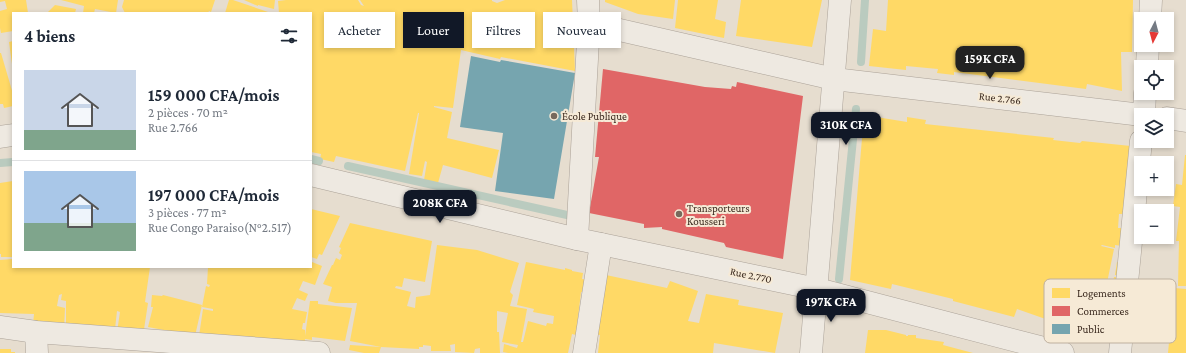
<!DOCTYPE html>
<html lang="fr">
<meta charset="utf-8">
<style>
:root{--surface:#fff;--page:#f2f2f3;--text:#1f2937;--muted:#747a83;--line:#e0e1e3;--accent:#111827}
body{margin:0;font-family:"Crimson Pro",serif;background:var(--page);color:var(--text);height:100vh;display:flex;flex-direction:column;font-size:15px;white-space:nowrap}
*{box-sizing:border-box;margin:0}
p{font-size:13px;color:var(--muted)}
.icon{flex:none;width:22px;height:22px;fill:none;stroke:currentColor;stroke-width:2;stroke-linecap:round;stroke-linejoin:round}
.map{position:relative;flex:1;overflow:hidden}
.details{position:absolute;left:12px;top:12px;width:300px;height:256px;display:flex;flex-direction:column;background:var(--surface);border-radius:0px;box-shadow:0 2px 6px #0003}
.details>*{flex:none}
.hud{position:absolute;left:324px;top:12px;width:380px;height:36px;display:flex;gap:8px}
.needle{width:26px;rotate:186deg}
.controls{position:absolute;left:1134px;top:12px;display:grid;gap:8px}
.controls a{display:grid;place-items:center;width:40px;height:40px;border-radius:0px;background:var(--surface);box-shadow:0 2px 6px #0003;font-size:20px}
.price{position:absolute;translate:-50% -34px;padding:0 9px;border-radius:8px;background:var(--accent);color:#fff;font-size:13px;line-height:26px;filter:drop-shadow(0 1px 2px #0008)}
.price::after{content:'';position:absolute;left:50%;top:24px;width:12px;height:9px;margin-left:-6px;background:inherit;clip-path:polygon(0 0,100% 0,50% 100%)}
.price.on{background:#222;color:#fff}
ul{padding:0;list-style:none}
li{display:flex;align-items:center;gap:12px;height:100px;padding:0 12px}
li+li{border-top:1px solid var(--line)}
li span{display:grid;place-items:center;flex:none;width:112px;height:80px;border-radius:0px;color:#555}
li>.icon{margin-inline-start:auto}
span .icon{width:48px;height:48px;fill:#fffc;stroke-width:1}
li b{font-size:17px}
h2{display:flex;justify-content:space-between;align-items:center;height:48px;padding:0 12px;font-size:17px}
.tag{padding:0 14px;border-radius:0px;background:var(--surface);box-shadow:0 2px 6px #0003;font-size:14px;line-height:36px}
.tag.on{background:var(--accent);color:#fff}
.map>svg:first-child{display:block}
.homes{fill:#ffd966}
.shops{fill:#e06666}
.public{fill:#76a5af}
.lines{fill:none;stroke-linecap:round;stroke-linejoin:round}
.stream{stroke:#bacbbf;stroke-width:8}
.minor-casing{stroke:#aba298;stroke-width:23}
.tertiary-casing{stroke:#aba298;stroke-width:23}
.minor{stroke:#eee9e1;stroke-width:22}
.tertiary{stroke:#eee9e1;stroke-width:22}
.poi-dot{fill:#77695d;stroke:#f6ead6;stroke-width:1.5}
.labels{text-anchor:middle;stroke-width:4;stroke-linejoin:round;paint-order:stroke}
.street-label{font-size:11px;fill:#3b2a1f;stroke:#f6ead6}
.poi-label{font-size:11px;fill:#3b2a1f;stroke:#f6ead6;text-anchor:start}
.key{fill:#f6ead6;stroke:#beb09f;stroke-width:1}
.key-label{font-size:11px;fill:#3b2a1f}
</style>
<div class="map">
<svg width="1186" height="353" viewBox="0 0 1186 353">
<rect width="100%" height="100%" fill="#e6ddcf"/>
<g class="homes">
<polygon points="0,0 26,0 28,13 13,13 13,31 1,33 0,28 0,11 7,9 5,1 0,2"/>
<polygon points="61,0 118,0 116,13 95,9 94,13 83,13 84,6"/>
<polygon points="124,0 215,0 211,12 209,11 208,13 125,13 122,7"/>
<polygon points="229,0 233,0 271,13 225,13"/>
<polygon points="244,0 275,0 274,9 258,5 258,6"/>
<polygon points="286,0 358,0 361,5 364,6 360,0 492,0 492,1 497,3 505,0 572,0 575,71 501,57 500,59 461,50 453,108 434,106 434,107 452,112 447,138 499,150 492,178 443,165 438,183 424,180 427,162 425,161 422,176 409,174 419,113 418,113 405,171 336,156 334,162 320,159 321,154 311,152 311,13 279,13 278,1"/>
<polygon points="605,0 675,0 673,19 638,14 605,2"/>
<polygon points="678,0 718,0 715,19 726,22 724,38 675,28"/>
<polygon points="741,0 822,0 812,47 736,36"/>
<polygon points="888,0 1133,0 1132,52 1121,52 1122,91 1087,84 1086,89 954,72 954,75 937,73 938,69 906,66 906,70 869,66 873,29 886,31"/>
<polygon points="55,5 76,9 75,13 47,13"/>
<polygon points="13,41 13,64 12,64 9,42"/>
<polygon points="0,53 1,53 13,94 13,106 4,108 3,104 0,104"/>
<polygon points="864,115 907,122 907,117 926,120 925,124 1054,138 1053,140 1080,143 1082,141 1131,146 1128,214 1119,214 1118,228 1125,228 1122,246 1115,245 1115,248 1102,245 1101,246 1114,249 1102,307 1118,311 1115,324 1107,322 1106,326 1109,327 1108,335 1098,332 1097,337 1017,309 1014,317 953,301 953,299 892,284 891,289 850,280"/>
<polygon points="1185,155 1186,155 1186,286 1178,286 1179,241 1176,241 1180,207 1173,206 1176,184 1182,185"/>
<polygon points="13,181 13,243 12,243 13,247 13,257 1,257 1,254 0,254 0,183"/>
<polygon points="311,209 340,216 322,255 319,254 317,259 311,257"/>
<polygon points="350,223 432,241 425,282 404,278 402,287 396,286 395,288 411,292 407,306 415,308 416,297 430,295 437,245 477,250 519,263 510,292 513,295 510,306 527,309 521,342 523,342 528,321 546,326 547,323 553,324 554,316 533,312 534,309 517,305 526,262 565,270 565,268 572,270 572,271 583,273 582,279 589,280 586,293 581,292 576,335 572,334 568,353 508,353 503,352 504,344 517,348 518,345 502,342 508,313 497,311 497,332 499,332 500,353 480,353 480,348 475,349 474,353 455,352 455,344 450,345 451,351 431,351 431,346 423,345 423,347 419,347 419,349 381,347 350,341 357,303 336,303 328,301 332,287 323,284 332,265 333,265 336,258 340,260 342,255 339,253 341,248 339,247"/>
<polygon points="13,259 13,267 150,267 145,302 148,303 143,336 117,332 120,312 117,311 115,329 66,328 66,301 61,300 62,294 59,295 57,306 65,308 64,329 33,324 34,314 0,313 0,260"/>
<polygon points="312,262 322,266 315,285 303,281 299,290 308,294 305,301 297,298 292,309 307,312 305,323 303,323 302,329 305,330 305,336 310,301 318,301 318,304 352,308 345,341 312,337 312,340 305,339 304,350 199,336 203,309 213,311 213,309 202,307 206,286 209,287 210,285 207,284 208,267 311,267"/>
<polygon points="1117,262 1124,264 1122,276 1115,275"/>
<polygon points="606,275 667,288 670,281 698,291 688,321 699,323 706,294 739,300 738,305 783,313 775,353 714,343 713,353 598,353 600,335 595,334"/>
<polygon points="1114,277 1123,278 1121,289 1112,288"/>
<polygon points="1174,288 1186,289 1186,353 1168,353"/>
<polygon points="152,295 162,296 163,295 202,305 195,336 148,327 153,307 151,307"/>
<polygon points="868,330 886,330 906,335 906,336 908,336 908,335 916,335 916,338 944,342 943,345 973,353 865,353"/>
<polygon points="350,345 381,347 379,353 364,353 349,350"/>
<polygon points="0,349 11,349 11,352 15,352 15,353 0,353"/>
</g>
<polygon class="shops" points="603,69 705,87 731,89 732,86 736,87 737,82 803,96 783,259 726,247 724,243 662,229 662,227 644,228 644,224 589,213 599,157 595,157"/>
<polygon class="public" points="471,56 500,62 501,60 575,73 554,199 495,191 503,133 460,127"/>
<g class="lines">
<g class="stream">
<polyline points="861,62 865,0"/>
<polyline points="311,159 319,161"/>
<polyline points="0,163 13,162"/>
<polyline points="348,166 576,217"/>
<polyline points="839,279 856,109"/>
</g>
<defs>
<g id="minor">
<polyline points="1150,19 1151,0"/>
<polyline points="589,23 834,79 1142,115"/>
<polyline points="1147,67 1148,45"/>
<polyline points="1144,115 1145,93"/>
<polyline points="1167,118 1186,121"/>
<polyline points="577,239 589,23 588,0"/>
<polyline points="0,327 36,332 319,353"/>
<polyline points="36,332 37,353"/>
<polyline points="584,353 601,244"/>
<polyline points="1120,353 1141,141"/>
</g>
<g id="tertiary">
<polyline points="0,137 13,135"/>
<polyline points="311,175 577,239 817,289 1063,353"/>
<polyline points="811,353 840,0"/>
</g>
</defs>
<use href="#minor" class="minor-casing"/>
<use href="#tertiary" class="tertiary-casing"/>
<use href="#minor" class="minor"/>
<use href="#tertiary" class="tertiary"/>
</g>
<g class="poi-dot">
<circle cx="554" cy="116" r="4"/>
<circle cx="679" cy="214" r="4"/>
</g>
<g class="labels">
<g class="street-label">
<text transform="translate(1000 98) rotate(7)" y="4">Rue 2.766</text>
<text transform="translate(751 275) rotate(12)" y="4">Rue 2.770</text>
</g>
<g class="poi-label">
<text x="562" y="120">École Publique</text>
<text x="687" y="212">Transporteurs<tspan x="687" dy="13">Kousseri</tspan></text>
</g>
</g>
<rect x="1044" y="279" width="132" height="64" rx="6" class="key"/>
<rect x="1052" y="288" width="18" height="10" fill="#ffd966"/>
<rect x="1052" y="306" width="18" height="10" fill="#e06666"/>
<rect x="1052" y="324" width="18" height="10" fill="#76a5af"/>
<g class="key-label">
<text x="1077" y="297">Logements</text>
<text x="1077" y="315">Commerces</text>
<text x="1077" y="333">Public</text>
</g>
</svg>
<div class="controls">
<a><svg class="needle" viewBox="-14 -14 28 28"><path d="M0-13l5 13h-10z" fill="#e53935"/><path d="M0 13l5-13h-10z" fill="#747a83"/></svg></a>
<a><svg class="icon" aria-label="locate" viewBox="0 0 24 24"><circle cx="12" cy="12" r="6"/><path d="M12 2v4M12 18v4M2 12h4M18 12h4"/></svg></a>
<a><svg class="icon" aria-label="layers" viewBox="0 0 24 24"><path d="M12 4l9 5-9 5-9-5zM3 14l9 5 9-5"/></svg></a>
<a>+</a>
<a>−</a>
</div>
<b class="price on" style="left:990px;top:80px">159K CFA</b>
<b class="price" style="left:846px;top:146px">310K CFA</b>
<b class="price" style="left:440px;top:224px">208K CFA</b>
<b class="price" style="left:831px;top:323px">197K CFA</b>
<div class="hud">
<a class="tag">Acheter</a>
<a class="tag on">Louer</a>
<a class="tag">Filtres</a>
<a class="tag">Nouveau</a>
</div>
<section class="details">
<h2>4 biens<svg class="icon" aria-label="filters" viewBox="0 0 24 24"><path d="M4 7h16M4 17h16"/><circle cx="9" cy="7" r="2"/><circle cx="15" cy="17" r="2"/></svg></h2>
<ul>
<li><span style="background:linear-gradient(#c9d6e8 75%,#7fa58c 0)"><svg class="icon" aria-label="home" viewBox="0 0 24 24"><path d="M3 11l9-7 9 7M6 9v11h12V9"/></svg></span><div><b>159 000 CFA/mois</b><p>2 pièces · 70 m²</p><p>Rue 2.766</p></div></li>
<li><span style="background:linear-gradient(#a9c7e8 65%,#7fa58c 0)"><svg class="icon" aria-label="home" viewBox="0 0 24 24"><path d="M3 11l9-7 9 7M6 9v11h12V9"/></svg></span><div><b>197 000 CFA/mois</b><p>3 pièces · 77 m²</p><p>Rue Congo Paraiso(N°2.517)</p></div></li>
</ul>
</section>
</div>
